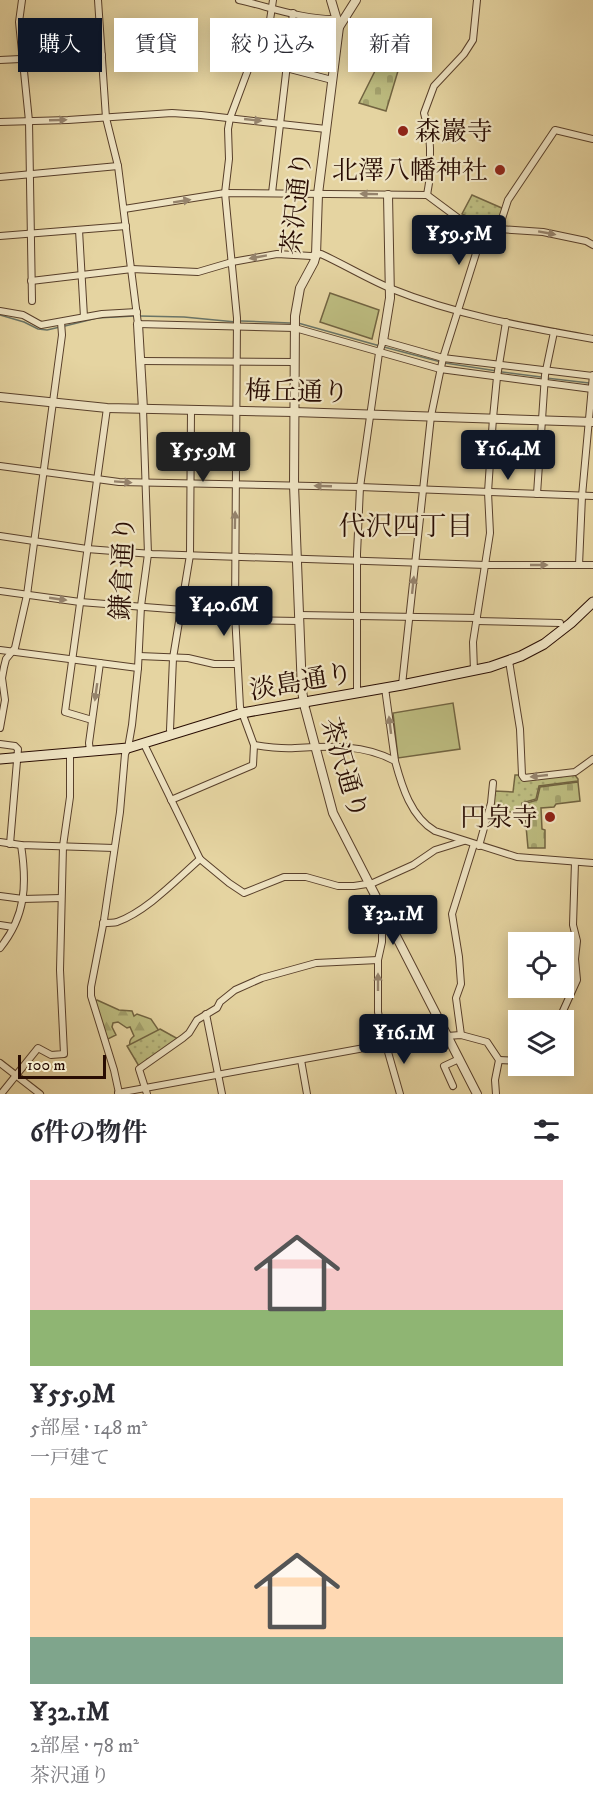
<!DOCTYPE html>
<html lang="ja">
<meta charset="utf-8">
<style>
:root{--surface:#fff;--page:#f2f2f3;--text:#2b2b33;--muted:#7c7c81;--accent:#111827}
body{margin:0;font-family:"IM FELL DW Pica","Noto Serif JP",serif;background:var(--page);color:var(--text);height:100vh;display:flex;flex-direction:column;font-size:22px;white-space:nowrap}
*{box-sizing:border-box;margin:0}
p{font-size:20px;color:var(--muted)}
.icon{flex:none;width:33px;height:33px;fill:none;stroke:currentColor;stroke-width:2;stroke-linecap:round;stroke-linejoin:round}
.map{position:relative;height:1094px;overflow:hidden}
.panel{display:flex;flex-direction:column;background:var(--surface);flex:1}
.panel>*{flex:none}
.banner{position:absolute;left:18px;top:18px;width:558px;height:54px;display:flex;gap:12px}
.controls{position:absolute;left:508px;top:932px;display:grid;gap:12px}
.controls a{display:grid;place-items:center;width:66px;height:66px;border-radius:0px;background:var(--surface);box-shadow:0 3px 15px #0003;font-size:30px}
.scale{position:absolute;left:18px;bottom:15px;width:88px;box-sizing:border-box;padding-left:6px;border:3px solid #290d03;border-top:0;font-size:16px;line-height:21px;white-space:nowrap;color:#290d03;-webkit-text-stroke:4px #eee3c2;paint-order:stroke}
.price{position:absolute;translate:-50% -51px;padding:0 14px;border-radius:6px;background:var(--accent);color:#fff;font-size:20px;line-height:39px;filter:drop-shadow(0 2px 3px #0008)}
.price::after{content:'';position:absolute;left:50%;top:36px;width:18px;height:14px;margin-left:-9px;background:inherit;clip-path:polygon(0 0,100% 0,50% 100%)}
.price.on{background:#222;color:#fff}
ul{padding:0;list-style:none}
li{display:grid;align-content:center;gap:12px;height:318px;padding:0 30px}
li span{display:grid;place-items:center;height:186px;border-radius:0px;color:#555}
li>.icon{margin-inline-start:auto}
span .icon{width:108px;height:108px;fill:#fffc;stroke-width:1}
li b{font-size:26px}
h2{display:flex;justify-content:space-between;align-items:center;height:72px;padding:0 30px;font-size:26px}
.tag{padding:0 21px;border-radius:0px;background:var(--surface);box-shadow:0 3px 15px #0003;font-size:21px;line-height:54px}
.tag.on{background:var(--accent);color:#fff}
.map>svg:first-child{display:block}
.forest{fill:url(#forest-firs);stroke:#726441;stroke-width:1.5}
.cemetery{fill:url(#cemetery-stones);stroke:#726441;stroke-width:1.5}
.park{fill:url(#park-dots);stroke:#726441;stroke-width:1.5}
.pitch{fill:#bcbb7f;stroke:#726441;stroke-width:1.5}
.lines{fill:none;stroke-linecap:round;stroke-linejoin:round}
.stream{stroke:#6a7466;stroke-width:1.5}
.minor-casing{stroke:#583f2a;stroke-width:8}
.tertiary-casing{stroke:#583f2a;stroke-width:10}
.secondary-casing{stroke:#290d03;stroke-width:11}
.minor{stroke:#eee3c2;stroke-width:6}
.tertiary{stroke:#eee3c2;stroke-width:8}
.secondary{stroke:#eee3c2;stroke-width:9}
.oneway{fill:#95836c}
.poi-dot{fill:#8f2418;stroke:#eee3c2;stroke-width:2}
.labels{text-anchor:middle;stroke-width:4.5;stroke-linejoin:round;paint-order:stroke}
.poi-label{font-size:26px;fill:#290d03;stroke:#eee3c2;text-anchor:end}
.street-label{font-size:26px;fill:#290d03;stroke:#eee3c2}
.neighbourhood-label{font-size:27px;fill:#290d03;stroke:#eee3c2}
</style>
<div class="map">
<svg width="593" height="1094" viewBox="0 0 593 1094">
<defs>
<pattern id="forest-firs" width="22" height="20" patternUnits="userSpaceOnUse" patternTransform="scale(1.5)"><rect width="22" height="20" fill="#bcbb7f"/><path d="M5 1l3.5 6h-7zM16 11l3.5 6h-7z" fill="#a2a06c"/></pattern>
<pattern id="cemetery-stones" width="16" height="16" patternUnits="userSpaceOnUse" patternTransform="scale(1.5)"><rect width="16" height="16" fill="#bcbb7f"/><path d="M2 7V4a2 2 0 0 1 4 0v3zM10 15v-3a2 2 0 0 1 4 0v3z" fill="#a2a06c"/></pattern>
<pattern id="park-dots" width="8" height="8" patternUnits="userSpaceOnUse" patternTransform="scale(1.5)"><rect width="8" height="8" fill="#bcbb7f"/><path d="M2 2h.1M6 6h.1" fill="none" stroke="#a2a06c" stroke-width="1.8" stroke-linecap="round"/></pattern>
</defs>
<rect width="100%" height="100%" fill="#e5d4a1"/>
<filter id="stains"><feTurbulence type="fractalNoise" baseFrequency=".00333" numOctaves="4"/><feColorMatrix values="0 0 0 0 .2 0 0 0 0 .09 0 0 0 0 .02 0 0 0 .5 -.17"/></filter>
<radialGradient id="worn" r=".72"><stop offset=".6" stop-color="#630" stop-opacity="0"/><stop offset="1" stop-color="#630" stop-opacity=".3"/></radialGradient>
<path class="forest" d="M97,1000L119,1010L132,1011L134,1016L137,1014L151,1019L166,1041L133,1052C130,1046 127,1041 134,1036L130,1027L127,1028L118,1022L113,1023L112,1027L116,1035L108,1039L106,1038L95,1001Z"/>
<g class="cemetery">
<polygon points="384,53 401,61 386,111 359,103"/>
<polygon points="578,782 580,801 556,804 554,807 541,808 542,829 545,830 545,848 528,848 524,804 537,800 540,787"/>
</g>
<g class="park">
<polygon points="472,195 504,209 498,223 495,225 487,225 462,214"/>
<polygon points="574,774 578,779 578,781 539,786 536,799 522,803 522,813 491,810 495,791 513,792 515,775 520,775 524,779"/>
<polygon points="160,1029 180,1040 140,1068 127,1046"/>
</g>
<g class="pitch">
<polygon points="330,293 379,310 372,339 320,322"/>
<polygon points="453,703 460,749 398,758 393,713"/>
</g>
<g class="lines">
<g class="stream">
<polyline points="0,315 24,322 38,329 47,330 60,327"/>
<polyline points="139,316 184,317 236,322"/>
<polyline points="241,321 290,323"/>
<polyline points="298,323 380,346"/>
<polyline points="65,326 97,318 134,316"/>
<polyline points="384,347 441,362"/>
<polyline points="445,363 497,371"/>
<polyline points="502,372 541,377"/>
<polyline points="546,378 589,383"/>
</g>
<defs>
<g id="minor">
<polyline points="22,0 19,22 29,121 32,301"/>
<polyline points="98,0 106,118 118,166 138,324 295,328 440,369 592,389"/>
<path d="M239,0C270,7 304,20 336,19"/>
<polyline points="252,59 332,80"/>
<polyline points="0,60 102,55"/>
<polyline points="0,122 68,120 172,113 201,115 326,129"/>
<polyline points="0,177 118,166"/>
<polyline points="272,193 293,13"/>
<polyline points="427,195 462,221 484,228 543,232 586,241 593,245"/>
<polyline points="124,209 225,193 427,195 430,177 430,148 429,133 424,113 434,86 464,54 473,40 477,0"/>
<polyline points="499,228 508,200 555,130 593,139"/>
<polyline points="79,230 84,317"/>
<polyline points="0,236 126,226"/>
<path d="M31,281L132,269L198,272L232,262L277,254L311,256L321,254C345,265 368,279 392,289C456,315 525,327 593,339"/>
<polyline points="0,311 23,315 41,325 102,314 137,312"/>
<polyline points="141,361 295,362"/>
<polyline points="0,466 119,482 360,487 593,496"/>
<polyline points="537,494 545,375 554,332"/>
<polyline points="0,536 87,549 152,554 486,565 593,565"/>
<polyline points="579,565 582,496 593,375"/>
<polyline points="0,591 80,602 235,614"/>
<polyline points="299,615 477,618"/>
<polyline points="235,620 299,621"/>
<polyline points="477,621 560,623"/>
<polyline points="0,650 138,668"/>
<polyline points="139,656 188,658 214,664 237,664"/>
<polyline points="509,661 520,729 522,775 524,778 575,772 593,759"/>
<polyline points="474,671 473,642 490,533 488,492 493,418 497,377 506,322"/>
<polyline points="402,685 431,416 443,358 484,228"/>
<polyline points="385,688 395,761"/>
<polyline points="357,693 357,554 360,487 379,353 383,341 443,358 593,376"/>
<polyline points="92,720 65,712 107,408"/>
<polyline points="0,728 5,700 2,678 4,667 6,659 15,648 27,595 62,335 61,322"/>
<polyline points="171,735 170,730 173,658 190,555 191,410"/>
<polyline points="0,744 15,746 18,749 10,844"/>
<polyline points="144,744 200,859 229,883 244,893 284,877 306,877 338,886 354,886 373,883 413,865 435,850 464,841"/>
<path d="M254,745C267,747 282,749 295,748C330,746 364,744 395,761C402,787 411,817 435,831L517,857L593,863"/>
<polyline points="90,751 89,743 100,663"/>
<polyline points="171,800 253,765 254,745 240,707 235,614 237,318 225,193 229,159 228,129 230,118 261,35 270,20 273,0"/>
<polyline points="0,842 21,845 114,848"/>
<polyline points="479,846 491,803 493,783"/>
<polyline points="0,896 23,899 61,898"/>
<path d="M103,923C108,923 113,923 117,922C147,911 176,880 200,859"/>
<polyline points="0,925 13,927"/>
<path d="M0,948C26,916 27,884 21,845"/>
<polyline points="206,1014 222,1094"/>
<polyline points="562,1020 563,1011 577,980 575,959 577,941 573,925 575,862"/>
<polyline points="461,1035 456,998 461,984 459,957 452,914 474,844"/>
<polyline points="385,1045 378,1012 378,960 382,942 382,922 386,919"/>
<polyline points="386,1045 400,1094"/>
<polyline points="301,1060 307,1094"/>
<polyline points="499,1060 519,1061"/>
<polyline points="0,1063 40,1094"/>
<polyline points="453,1086 444,1066 459,1059"/>
<polyline points="118,1093 419,1038 461,1035 487,1042 499,1060 495,1080 496,1094"/>
<polyline points="119,1093 114,1070 91,996 91,987 104,920 120,812 125,754 128,748 132,725 138,668 141,606 148,554 143,409"/>
<polyline points="1,1094 38,1048 51,1055 64,1054 60,970 63,846 70,797 70,752"/>
<polyline points="147,1094 139,1069 183,1038 189,1033 197,1020 217,1008 220,1002 235,990 262,978 316,963 378,960"/>
</g>
<g id="tertiary">
<polyline points="331,0 339,27"/>
<polyline points="356,0 339,27 318,194 316,255 314,262 300,288 295,316 294,485 302,691 305,708 333,813 477,1094"/>
<polyline points="138,324 143,409"/>
<polyline points="383,341 390,298 388,195"/>
<polyline points="0,397 107,408 294,412 593,422"/>
</g>
<polyline id="secondary" points="0,759 128,748 242,713 402,685 490,667 521,656 544,644 571,623 593,602"/>
</defs>
<use href="#minor" class="minor-casing"/>
<use href="#tertiary" class="tertiary-casing"/>
<use href="#secondary" class="secondary-casing"/>
<use href="#minor" class="minor"/>
<use href="#tertiary" class="tertiary"/>
<use href="#secondary" class="secondary"/>
</g>
<defs><path id="oneway-solid" d="M-6-.8H1V-3.2L6.5 0L1 3.2V.8H-6Z" transform="scale(1.5)"/></defs>
<g class="oneway">
<use href="#oneway-solid" transform="translate(58 120) rotate(-2)"/>
<use href="#oneway-solid" transform="translate(253 120) rotate(6)"/>
<use href="#oneway-solid" transform="translate(369 194) rotate(-179)"/>
<use href="#oneway-solid" transform="translate(182 201) rotate(-9)"/>
<use href="#oneway-solid" transform="translate(547 233) rotate(10)"/>
<use href="#oneway-solid" transform="translate(258 257) rotate(170)"/>
<use href="#oneway-solid" transform="translate(123 482) rotate(4)"/>
<use href="#oneway-solid" transform="translate(323 486) rotate(-178)"/>
<use href="#oneway-solid" transform="translate(235 520) rotate(-89)"/>
<use href="#oneway-solid" transform="translate(539 565)"/>
<use href="#oneway-solid" transform="translate(413 585) rotate(-84)"/>
<use href="#oneway-solid" transform="translate(58 599) rotate(8)"/>
<use href="#oneway-solid" transform="translate(96 692) rotate(98)"/>
<use href="#oneway-solid" transform="translate(390 725) rotate(-97)"/>
<use href="#oneway-solid" transform="translate(539 776) rotate(174)"/>
<use href="#oneway-solid" transform="translate(378 982) rotate(-90)"/>
</g>
<g class="poi-dot">
<circle cx="403" cy="131" r="6"/>
<circle cx="500" cy="170" r="6"/>
<circle cx="550" cy="817" r="6"/>
</g>
<g class="labels">
<g class="poi-label">
<text x="415" y="140" text-anchor="start">森巖寺</text>
<text x="488" y="179">北澤八幡神社</text>
<text x="538" y="826">円泉寺</text>
</g>
<g class="street-label">
<text transform="translate(296 203) rotate(-84)" y="9">茶沢通り</text>
<text transform="translate(297 391) rotate(1)" y="9">梅丘通り</text>
<text transform="translate(122 568) rotate(-87)" y="9">鎌倉通り</text>
<text transform="translate(301 681) rotate(-10)" y="9">淡島通り</text>
<text transform="translate(345 768) rotate(73)" y="9">茶沢通り</text>
</g>
<g class="neighbourhood-label">
<text x="406" y="535">代沢四丁目</text>
</g>
</g>
<rect width="100%" height="100%" filter="url(#stains)"/>
<rect width="100%" height="100%" fill="url(#worn)"/>
</svg>
<div class="controls">
<a><svg class="icon" aria-label="locate" viewBox="0 0 24 24"><circle cx="12" cy="12" r="6"/><path d="M12 2v4M12 18v4M2 12h4M18 12h4"/></svg></a>
<a><svg class="icon" aria-label="layers" viewBox="0 0 24 24"><path d="M12 4l9 5-9 5-9-5zM3 14l9 5 9-5"/></svg></a>
</div>
<div class="scale">100 m</div>
<b class="price" style="left:459px;top:266px">¥59.5M</b>
<b class="price" style="left:508px;top:481px">¥16.4M</b>
<b class="price on" style="left:203px;top:483px">¥55.9M</b>
<b class="price" style="left:224px;top:637px">¥40.6M</b>
<b class="price" style="left:393px;top:946px">¥32.1M</b>
<b class="price" style="left:404px;top:1065px">¥16.1M</b>
<div class="banner">
<a class="tag on">購入</a>
<a class="tag">賃貸</a>
<a class="tag">絞り込み</a>
<a class="tag">新着</a>
</div>
</div>
<section class="panel">
<h2>6件の物件<svg class="icon" aria-label="filters" viewBox="0 0 24 24"><path d="M4 7h16M4 17h16"/><circle cx="9" cy="7" r="2"/><circle cx="15" cy="17" r="2"/></svg></h2>
<ul>
<li><span style="background:linear-gradient(#f6c9c9 70%,#8fb573 0)"><svg class="icon" aria-label="home" viewBox="0 0 24 24"><path d="M3 11l9-7 9 7M6 9v11h12V9"/></svg></span><div><b>¥55.9M</b><p>5部屋 · 148 m²</p><p>一戸建て</p></div></li>
<li><span style="background:linear-gradient(#ffd9b3 75%,#7fa58c 0)"><svg class="icon" aria-label="home" viewBox="0 0 24 24"><path d="M3 11l9-7 9 7M6 9v11h12V9"/></svg></span><div><b>¥32.1M</b><p>2部屋 · 78 m²</p><p>茶沢通り</p></div></li>
</ul>
</section>
